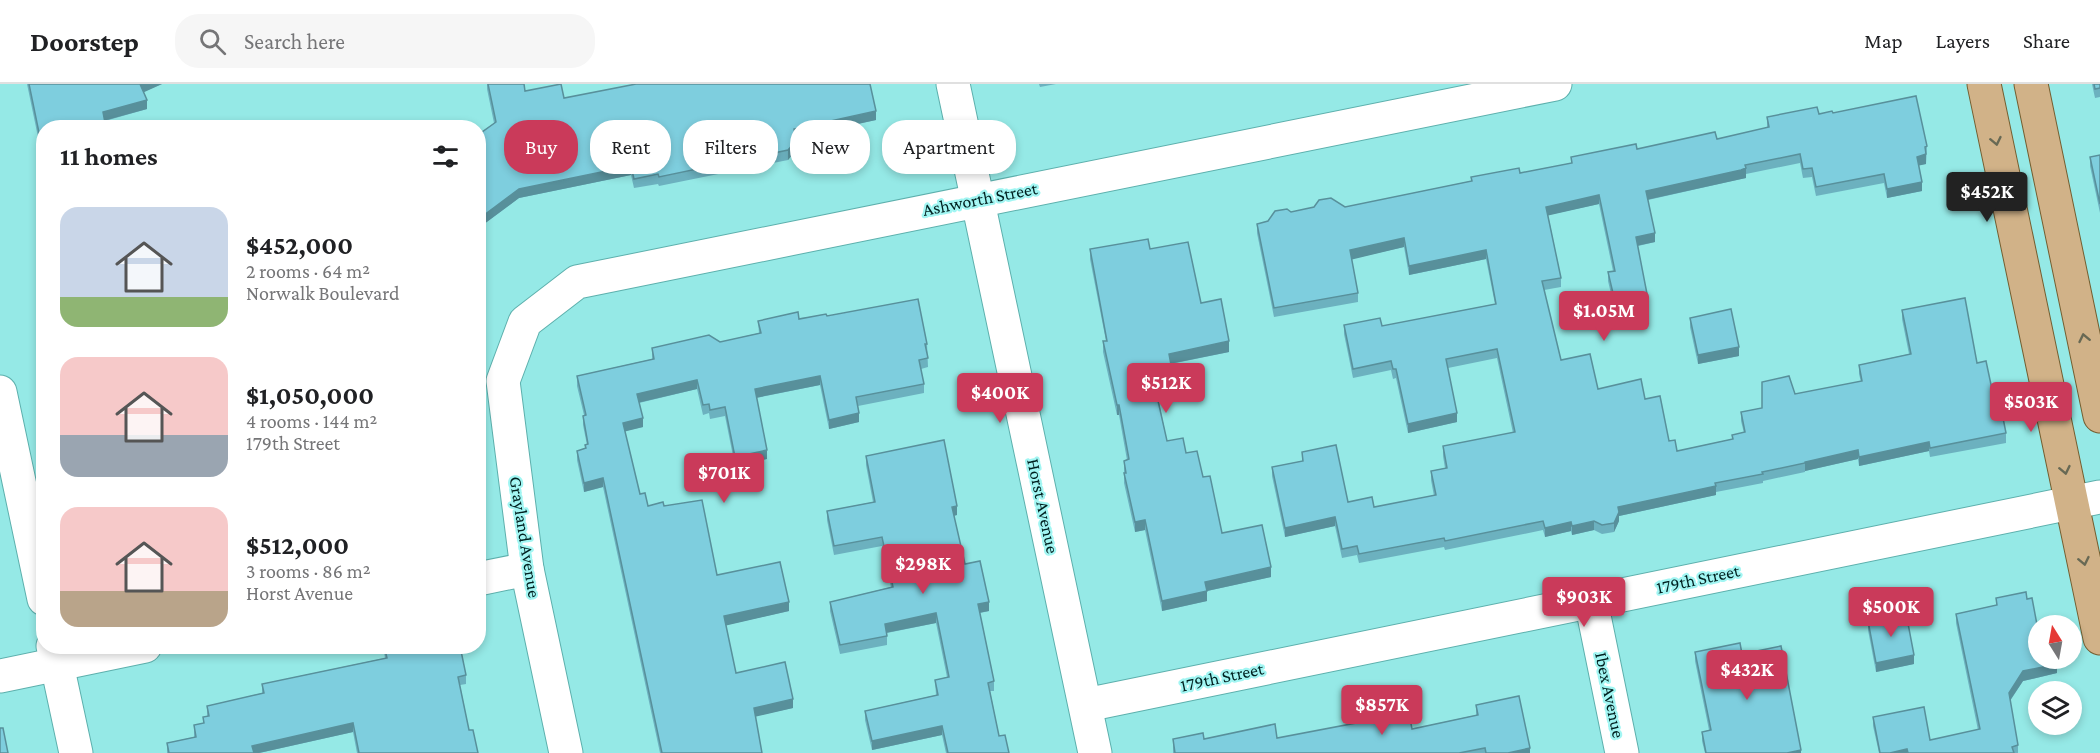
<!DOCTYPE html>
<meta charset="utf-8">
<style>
:root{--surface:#fff;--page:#f6f6f6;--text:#202124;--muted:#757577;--line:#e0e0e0;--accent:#ca3a5a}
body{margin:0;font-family:"Crimson Pro",serif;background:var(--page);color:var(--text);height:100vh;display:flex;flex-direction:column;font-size:22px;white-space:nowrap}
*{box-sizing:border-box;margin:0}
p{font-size:20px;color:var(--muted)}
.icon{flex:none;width:33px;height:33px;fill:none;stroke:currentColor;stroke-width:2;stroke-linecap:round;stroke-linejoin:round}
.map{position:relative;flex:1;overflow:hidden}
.side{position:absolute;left:36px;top:36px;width:450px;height:534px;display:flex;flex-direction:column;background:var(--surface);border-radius:24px;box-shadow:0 3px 9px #0003}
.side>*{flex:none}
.guide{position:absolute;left:504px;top:36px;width:570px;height:54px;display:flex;gap:12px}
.needle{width:39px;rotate:349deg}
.tools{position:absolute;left:2028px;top:531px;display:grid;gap:12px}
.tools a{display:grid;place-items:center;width:54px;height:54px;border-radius:50%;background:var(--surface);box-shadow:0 3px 9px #0003;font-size:30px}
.price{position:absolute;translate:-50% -51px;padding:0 14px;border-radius:6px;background:var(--accent);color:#fff;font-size:20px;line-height:39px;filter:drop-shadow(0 2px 3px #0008)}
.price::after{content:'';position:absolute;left:50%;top:36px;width:18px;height:14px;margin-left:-9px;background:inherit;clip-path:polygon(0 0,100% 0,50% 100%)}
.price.active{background:#222;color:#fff}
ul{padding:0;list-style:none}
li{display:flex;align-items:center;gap:18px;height:150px;padding:0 24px}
li span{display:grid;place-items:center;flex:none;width:168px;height:120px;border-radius:18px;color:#555}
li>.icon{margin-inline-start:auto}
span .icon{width:72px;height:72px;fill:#fffc;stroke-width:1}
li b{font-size:26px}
h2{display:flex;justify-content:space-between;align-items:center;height:72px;padding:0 24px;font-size:26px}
.pill{padding:0 21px;border-radius:24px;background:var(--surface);box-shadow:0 3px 9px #0003;font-size:21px;line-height:54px}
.pill.active{background:var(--accent);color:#fff}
header{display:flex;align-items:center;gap:36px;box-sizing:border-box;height:84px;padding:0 30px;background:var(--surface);border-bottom:2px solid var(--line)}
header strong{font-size:28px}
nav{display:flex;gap:33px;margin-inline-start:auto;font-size:21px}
.search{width:420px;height:54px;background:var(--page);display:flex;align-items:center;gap:15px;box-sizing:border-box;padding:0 21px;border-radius:24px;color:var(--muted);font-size:22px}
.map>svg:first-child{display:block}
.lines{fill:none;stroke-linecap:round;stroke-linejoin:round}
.minor-casing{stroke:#5db0ad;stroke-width:35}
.major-casing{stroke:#745e30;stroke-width:35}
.minor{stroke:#fff;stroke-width:33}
.major{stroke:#d1b288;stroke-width:33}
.wall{fill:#6cb1bf}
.shaded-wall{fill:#58909b}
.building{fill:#7ecede;stroke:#58909b;stroke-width:1.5}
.oneway{stroke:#686954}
.labels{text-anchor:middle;stroke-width:4.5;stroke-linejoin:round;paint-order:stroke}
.street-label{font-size:18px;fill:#00201f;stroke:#a2f6f3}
</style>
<header>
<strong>Doorstep</strong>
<div class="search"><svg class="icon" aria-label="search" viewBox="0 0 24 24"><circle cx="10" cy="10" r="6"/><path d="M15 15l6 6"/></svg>Search here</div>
<nav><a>Map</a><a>Layers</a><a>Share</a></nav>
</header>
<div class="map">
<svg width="2100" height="669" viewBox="0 0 2100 669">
<rect width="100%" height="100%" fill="#95e9e6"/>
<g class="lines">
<defs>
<g id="minor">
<polyline points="953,0 1095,669"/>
<polyline points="0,308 44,515"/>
<polyline points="478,495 527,485"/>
<polyline points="1591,517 1622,669"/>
<polyline points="53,562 76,669"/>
<polyline points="0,592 145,562"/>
<polyline points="1086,621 2100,413"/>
<polyline points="566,669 527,485 503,297 525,238 577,198 1555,0"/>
</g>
<g id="major">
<polyline points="1984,0 2100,554"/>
<polyline points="2031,0 2100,332"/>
</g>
</defs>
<use href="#minor" class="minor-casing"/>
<use href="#major" class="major-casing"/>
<use href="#minor" class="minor"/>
<use href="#major" class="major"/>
</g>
<g class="wall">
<polygon points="27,0 162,0 143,8 147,25 105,37 44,44 44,82"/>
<polygon points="487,0 524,0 525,7 564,14 876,36 795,53 796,66 788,76 659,102 658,100 634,104 631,91 519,114 480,143 478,141 478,51 494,39 487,5"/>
<polygon points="1039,0 1056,0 1040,3"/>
<polygon points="2092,0 2100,0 2100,13 2095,14"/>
<polygon points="1833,29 1927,62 1926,80 1919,81 1922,107 1887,114 1884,99 1816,112 1812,93 1803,94 1800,79 1746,90 1746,94 1741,95 1648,116 1655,158 1638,162 1648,224 1616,231 1608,197 1608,188 1613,187 1599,120 1548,131 1561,194 1561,203 1544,206 1561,276 1598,305 1645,315 1669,357 1677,367 1732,355 1732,351 1744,349 1741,337 1741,328 1762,324 1795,310 1861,298 1859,290 1859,281 1909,270 1902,235 1902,226 1977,279 1993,310 2006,349 2006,359 1930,373 1929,367 1859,382 1858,375 1805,387 1805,388 1763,397 1763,399 1716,408 1716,411 1619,432 1619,437 1614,448 1602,450 1594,446 1572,451 1571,447 1545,453 1543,446 1445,466 1444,463 1359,479 1357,471 1342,474 1335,442 1285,453 1272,392 1272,383 1302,377 1302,368 1348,418 1374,423 1434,412 1431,396 1431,387 1445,384 1443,372 1443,362 1513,349 1497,274 1448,284 1457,338 1408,349 1396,294 1393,295 1391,286 1353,294 1344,250 1344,241 1382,242 1495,220 1486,175 1409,191 1404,163 1351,175 1358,209 1358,218 1274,233 1257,149 1257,140 1268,137 1291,128 1345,123 1471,97 1471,93 1520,89 1571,79 1571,73 1717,55 1767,44 1767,33"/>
<polygon points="2100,71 2100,129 2090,82 2090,73"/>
<polygon points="1090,165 1150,165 1201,219 1229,268 1171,280 1172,286 1172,296 1155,299 1167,357 1186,369 1203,393 1222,449 1271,493 1207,507 1207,517 1162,527 1145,446 1135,448 1124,399 1124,377 1127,376 1119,331 1117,331 1103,268 1103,257 1106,257 1090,175"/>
<polygon points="827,232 927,260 928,283 921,285 924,300 924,309 858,322 859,338 829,345 820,301 756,314 767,375 735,382 725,332 710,335 709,329 703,331 697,305 639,319 643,343 625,347 640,410 648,422 664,422 717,491 789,527 726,541 736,589 793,624 755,632 762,669 660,669 603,403 584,408 577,376 577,367 585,364 585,361 587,361 583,341 583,332 584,331 577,302 577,292 652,275 652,264 720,258 759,249 758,237"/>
<polygon points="1690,234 1739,272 1698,280 1690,243"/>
<polygon points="866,372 957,431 954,432 965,480 989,527 980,529 994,597 994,607 990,607 999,652 1009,669 946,669 942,651 872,666 865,636 865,627 936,611 935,596 947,593 936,539 887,549 887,561 840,570 830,527 830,518 891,503 882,462 834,471 827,436 827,427 873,418 866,381"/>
<polygon points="1996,514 2038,574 2057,589 2023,597 2010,617 2018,661 2018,669 1879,669 1873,642 1873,633 1930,656 1978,646 1956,539 1956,530 1996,521"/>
<polygon points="1868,537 1914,580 1876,588 1868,546"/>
<polygon points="383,562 460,562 466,591 466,600 460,601 469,646 478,669 357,669 353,648 259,669 167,669 167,659 194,653 194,641 203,639 203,633 207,632 207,622 262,609 262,600 385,574"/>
<polygon points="1695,568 1742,570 1801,669 1705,669 1702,657 1702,648 1709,646 1695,577"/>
<polygon points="1476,621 1530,669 1173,669 1173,655 1277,654 1412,645 1476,631"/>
</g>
<g class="shaded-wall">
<polygon points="140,0 162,0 140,10"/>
<polygon points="147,16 147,25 103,37 103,28"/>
<polygon points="876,27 876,36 794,54 794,45"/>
<polygon points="796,57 796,66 788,76 788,66"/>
<polygon points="1926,70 1926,80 1917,82 1917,73"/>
<polygon points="631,82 631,91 519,114 480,143 480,134 519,105"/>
<polygon points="1746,84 1746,94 1646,116 1646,107"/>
<polygon points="1922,98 1922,107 1887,114 1887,105"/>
<polygon points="1599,111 1599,120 1546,132 1546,123"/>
<polygon points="1655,149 1655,158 1636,162 1636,153"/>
<polygon points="1404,154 1404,163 1350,176 1350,166"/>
<polygon points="1486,166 1486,175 1409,191 1409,182"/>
<polygon points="1648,215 1648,224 1616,231 1616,222"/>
<polygon points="1229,257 1229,268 1169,280 1169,270"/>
<polygon points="1739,263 1739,272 1698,280 1698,271"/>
<polygon points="820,292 820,301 755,314 755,305"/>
<polygon points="697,296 697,305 637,319 637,310"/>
<rect x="1117" y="321" width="2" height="10"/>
<polygon points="859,329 859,338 829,345 829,336"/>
<polygon points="1457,329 1457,338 1408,349 1408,340"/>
<polygon points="643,334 643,343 623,348 623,339"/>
<polygon points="1929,358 1929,367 1859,382 1859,373"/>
<polygon points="767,366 767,375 735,382 735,373"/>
<polygon points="1858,366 1858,375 1805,387 1805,378"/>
<polygon points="603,394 603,403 584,408 584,399"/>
<polygon points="1716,402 1716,411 1619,432 1619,437 1614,448 1614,439 1618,423"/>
<polygon points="957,422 957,431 952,432 952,423"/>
<polygon points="1335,433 1335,442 1285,453 1285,444"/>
<polygon points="1145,436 1145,446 1135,448 1135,438"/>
<polygon points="1594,437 1594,446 1572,451 1572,442"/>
<polygon points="1571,438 1571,447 1545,453 1545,444"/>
<polygon points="1271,483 1271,493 1207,507 1207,517 1162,527 1162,517 1205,498"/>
<polygon points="789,518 789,527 724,542 724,532"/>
<polygon points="989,518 989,527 978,529 978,520"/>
<polygon points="936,529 936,539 885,549 885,540"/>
<polygon points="1914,571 1914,580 1876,588 1876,579"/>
<polygon points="2057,580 2057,589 2023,597 2009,618 2009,609 2023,587"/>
<polygon points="793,615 793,624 754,633 754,624"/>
<polygon points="353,639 353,648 259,669 252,669 252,662"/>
<polygon points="942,642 942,651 872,666 872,657"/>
<polygon points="1530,664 1530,669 1508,669"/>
<polygon points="1907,665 1907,669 1890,669"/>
<polygon points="1801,666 1801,669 1787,669"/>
</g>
<g class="building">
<polygon points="29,0 141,0 140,0 147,16 103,28 106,44 44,44 44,73"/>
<polygon points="488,0 524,0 525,7 561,0 564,14 636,0 870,0 876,27 794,45 796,57 788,66 659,93 658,90 634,95 631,82 519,105 480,134 478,132 478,51 496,38"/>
<polygon points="2094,0 2100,0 2100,4 2095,5"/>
<polygon points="1916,12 1927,62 1925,63 1926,70 1917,73 1922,98 1887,105 1884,90 1816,103 1812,84 1803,85 1800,70 1745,81 1746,84 1741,86 1646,107 1655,149 1636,153 1648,215 1616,222 1608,188 1615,187 1599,111 1546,123 1561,194 1542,197 1561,276 1590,270 1598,305 1641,295 1645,315 1660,312 1669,357 1675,356 1677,367 1733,355 1732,351 1745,348 1741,328 1762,324 1762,298 1789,292 1795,310 1862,297 1859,281 1911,270 1902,226 1965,214 1977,279 1986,277 1993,310 1998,309 2006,349 1930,364 1929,358 1859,373 1858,366 1805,378 1805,379 1762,388 1763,390 1715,399 1716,402 1618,423 1619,428 1614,439 1602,441 1594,437 1572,442 1571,438 1545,444 1543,437 1445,457 1444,454 1359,470 1357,462 1342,465 1335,433 1285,444 1272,383 1303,377 1302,368 1336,361 1348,418 1372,413 1374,423 1436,411 1431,387 1447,384 1443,362 1515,348 1497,265 1446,275 1457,329 1408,340 1396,285 1393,285 1391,277 1353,285 1344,241 1380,234 1382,242 1496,220 1486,166 1409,182 1404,154 1350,166 1358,209 1274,224 1257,140 1268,137 1275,127 1287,125 1291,128 1314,123 1319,116 1331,114 1345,123 1472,97 1471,93 1519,84 1520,89 1572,79 1571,73 1636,60 1637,65 1715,48 1717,55 1769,43 1767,33 1817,23 1819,30 1832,27 1833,29"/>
<polygon points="2100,71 2100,120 2090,73"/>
<polygon points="1148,155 1150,165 1188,158 1201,219 1221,215 1229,257 1169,270 1172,286 1152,290 1167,357 1183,354 1186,369 1197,367 1203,393 1210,392 1222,449 1262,441 1271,483 1205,498 1207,507 1162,517 1145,436 1135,438 1124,389 1126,389 1124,377 1129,375 1119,321 1117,321 1103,257 1107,257 1090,165"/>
<polygon points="918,215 927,260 925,260 928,274 919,276 924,300 856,313 859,329 829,336 820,292 755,305 767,366 735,373 725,323 710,326 709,320 703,321 697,296 637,310 643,334 623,339 640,410 645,409 648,422 663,418 664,422 702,416 717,491 780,478 789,518 724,532 736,589 785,578 793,615 754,624 762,669 662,669 603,394 584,399 577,367 586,364 585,361 588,360 583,332 586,331 577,292 654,275 652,264 709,251 720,258 761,249 758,237 798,228 799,235 826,230 827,232"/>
<polygon points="1731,225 1739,263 1698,271 1690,234"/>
<polygon points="944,356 957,422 952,423 965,480 980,477 989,518 978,520 994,597 988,599 999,652 1005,651 1009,669 948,669 942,642 872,657 865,627 938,611 935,596 949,593 936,529 885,540 887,552 840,561 830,518 893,503 882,453 834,462 827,427 875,418 866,372"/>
<polygon points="2026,508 2027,515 2032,514 2038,546 2038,574 2056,574 2057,580 2023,587 2009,609 2018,661 2012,663 2014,669 1908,669 1907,665 1890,669 1880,669 1873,633 1924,623 1930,656 1980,645 1956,530 1997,521 1996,514"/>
<polygon points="1906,529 1914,571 1876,579 1868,537"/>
<polygon points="1740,559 1742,570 1781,562 1801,666 1787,669 1706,669 1702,648 1711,646 1695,568"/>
<polygon points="384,562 460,562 466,591 458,593 469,646 473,646 478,669 359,669 353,639 252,662 254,669 169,669 167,659 196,653 194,641 204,639 203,633 209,632 207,622 264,609 262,600 387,574"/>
<polygon points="1519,612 1530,664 1508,669 1486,669 1485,664 1459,669 1175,669 1173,655 1203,649 1204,655 1275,640 1277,654 1409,629 1412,645 1478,631 1476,621"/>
<polygon points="0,644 3,644 8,669 0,669"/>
</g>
<defs><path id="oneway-chevron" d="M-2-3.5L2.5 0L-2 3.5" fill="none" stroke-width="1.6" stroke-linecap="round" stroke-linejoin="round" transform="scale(1.5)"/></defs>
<g class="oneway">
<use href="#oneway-chevron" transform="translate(1996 57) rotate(78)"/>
<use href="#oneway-chevron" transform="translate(2084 254) rotate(-102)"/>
<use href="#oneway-chevron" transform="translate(2065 386) rotate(78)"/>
<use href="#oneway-chevron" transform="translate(2084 477) rotate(78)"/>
</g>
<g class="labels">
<g class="street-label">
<text transform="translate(980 115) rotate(-11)" y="6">Ashworth Street</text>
<text transform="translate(1043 422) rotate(78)" y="6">Horst Avenue</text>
<text transform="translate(525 453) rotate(81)" y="6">Grayland Avenue</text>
<text transform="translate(1698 495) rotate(-12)" y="6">179th Street</text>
<text transform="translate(1222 593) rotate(-12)" y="6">179th Street</text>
<text transform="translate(1610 611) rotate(78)" y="6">Ibex Avenue</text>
</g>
</g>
</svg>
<div class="tools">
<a><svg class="needle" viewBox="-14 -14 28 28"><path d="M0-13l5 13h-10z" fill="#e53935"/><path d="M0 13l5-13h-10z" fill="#757577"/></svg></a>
<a><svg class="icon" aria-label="layers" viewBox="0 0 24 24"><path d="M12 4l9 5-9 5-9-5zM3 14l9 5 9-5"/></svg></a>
</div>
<b class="price active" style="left:1987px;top:139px">$452K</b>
<b class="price" style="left:1604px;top:258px">$1.05M</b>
<b class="price" style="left:1166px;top:330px">$512K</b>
<b class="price" style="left:1000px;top:340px">$400K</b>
<b class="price" style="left:2031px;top:349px">$503K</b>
<b class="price" style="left:724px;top:420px">$701K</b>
<b class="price" style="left:923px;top:511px">$298K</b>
<b class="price" style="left:1584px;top:544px">$903K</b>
<b class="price" style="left:1891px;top:554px">$500K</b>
<b class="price" style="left:1747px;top:617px">$432K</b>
<b class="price" style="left:1382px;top:652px">$857K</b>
<div class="guide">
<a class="pill active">Buy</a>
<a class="pill">Rent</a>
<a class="pill">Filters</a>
<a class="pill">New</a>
<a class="pill">Apartment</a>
</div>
<section class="side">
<h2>11 homes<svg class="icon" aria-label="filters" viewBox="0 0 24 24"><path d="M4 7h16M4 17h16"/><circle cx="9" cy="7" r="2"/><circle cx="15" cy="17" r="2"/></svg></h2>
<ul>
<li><span style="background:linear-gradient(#c9d6e8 75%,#8fb573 0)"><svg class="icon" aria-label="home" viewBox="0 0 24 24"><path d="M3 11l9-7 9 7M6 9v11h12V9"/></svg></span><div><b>$452,000</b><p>2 rooms · 64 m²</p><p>Norwalk Boulevard</p></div></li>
<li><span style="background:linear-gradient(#f6c9c9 65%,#9aa5b1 0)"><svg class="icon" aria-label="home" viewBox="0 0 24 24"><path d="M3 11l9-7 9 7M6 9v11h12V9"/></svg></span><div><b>$1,050,000</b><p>4 rooms · 144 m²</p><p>179th Street</p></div></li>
<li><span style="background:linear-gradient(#f6c9c9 70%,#b9a48a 0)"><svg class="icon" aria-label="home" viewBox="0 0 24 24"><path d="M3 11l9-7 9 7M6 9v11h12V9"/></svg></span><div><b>$512,000</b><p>3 rooms · 86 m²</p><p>Horst Avenue</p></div></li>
</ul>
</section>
</div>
